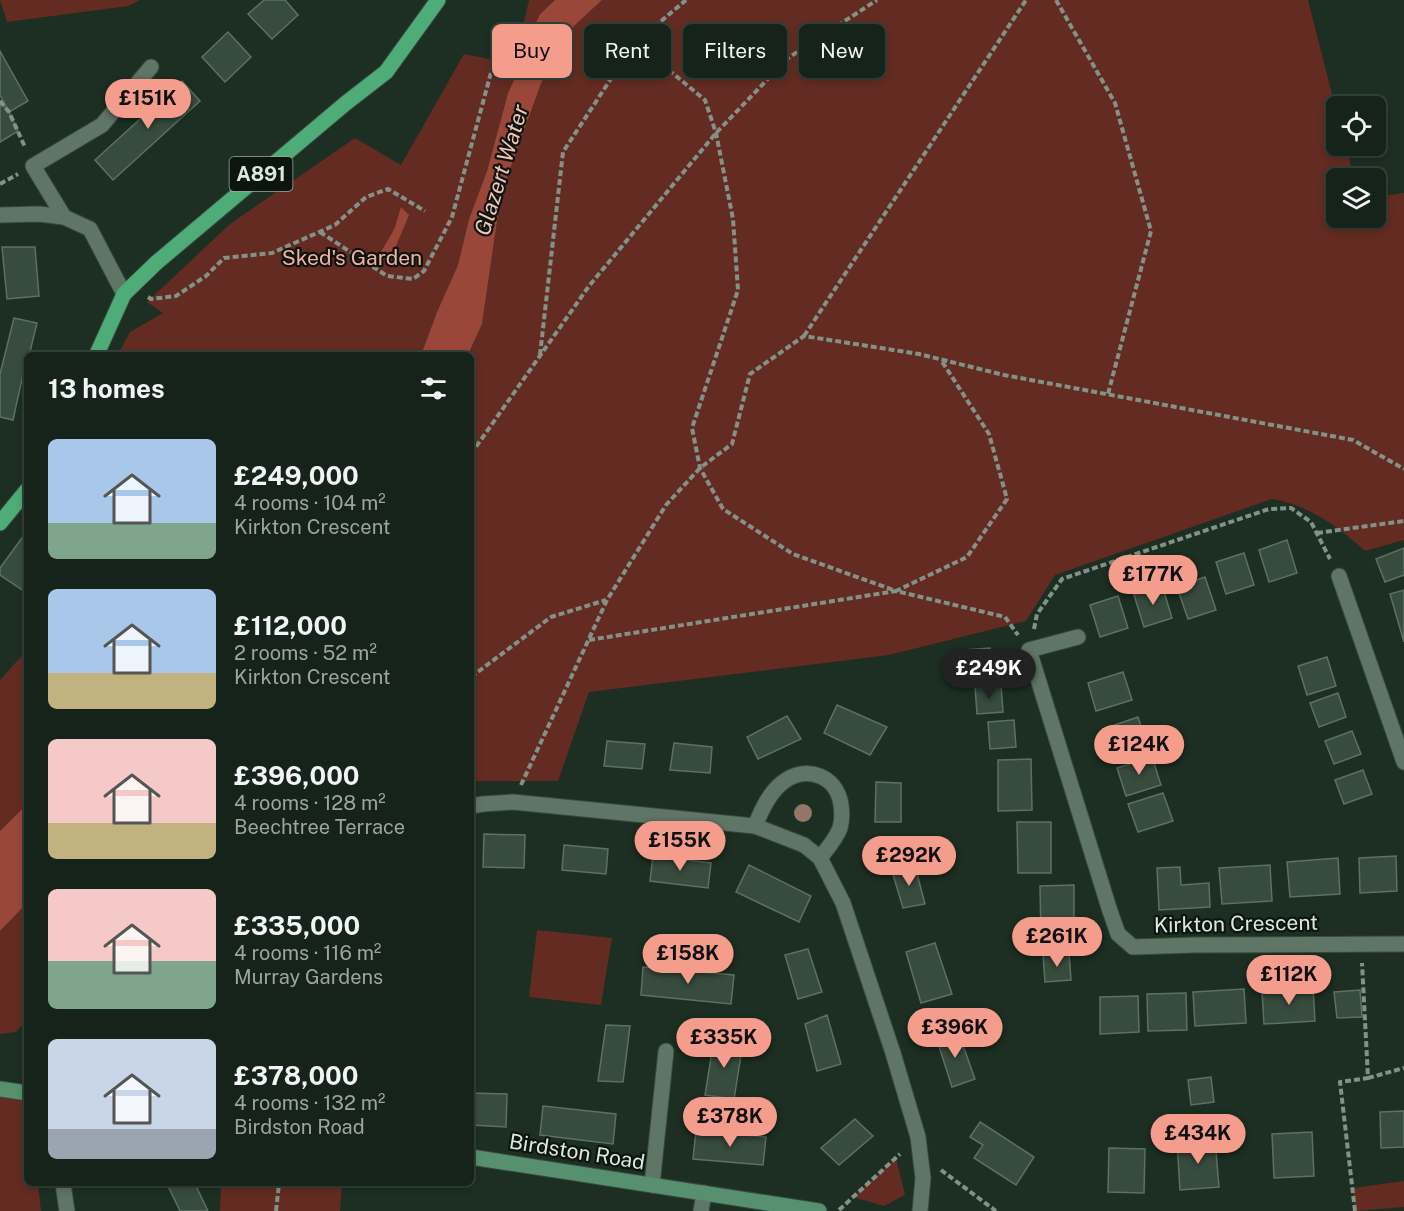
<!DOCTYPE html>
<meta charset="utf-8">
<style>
:root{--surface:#15231a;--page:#222f27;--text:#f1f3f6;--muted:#9da4a2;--line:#344039;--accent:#f49d8c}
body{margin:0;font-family:"Public Sans",sans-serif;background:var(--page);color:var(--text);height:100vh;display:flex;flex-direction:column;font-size:22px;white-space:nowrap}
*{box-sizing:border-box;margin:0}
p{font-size:20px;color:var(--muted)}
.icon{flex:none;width:33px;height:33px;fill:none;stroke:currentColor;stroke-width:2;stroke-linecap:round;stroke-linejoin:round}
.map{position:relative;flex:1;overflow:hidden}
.details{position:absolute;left:24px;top:352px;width:450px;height:834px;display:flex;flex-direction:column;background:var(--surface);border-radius:9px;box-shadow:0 3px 9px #0003,0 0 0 2px var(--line)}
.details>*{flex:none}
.hud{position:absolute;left:492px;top:24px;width:570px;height:54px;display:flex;gap:12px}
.controls{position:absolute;left:1326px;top:96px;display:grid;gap:12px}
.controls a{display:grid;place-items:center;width:60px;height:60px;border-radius:9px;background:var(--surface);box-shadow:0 3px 9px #0003,0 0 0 2px var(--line);font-size:30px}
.price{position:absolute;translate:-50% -51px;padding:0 14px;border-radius:21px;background:var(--accent);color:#111;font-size:20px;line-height:39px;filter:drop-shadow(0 2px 3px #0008)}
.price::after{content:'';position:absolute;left:50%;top:36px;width:18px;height:14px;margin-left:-9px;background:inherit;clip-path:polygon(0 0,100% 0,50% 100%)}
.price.active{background:#222;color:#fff}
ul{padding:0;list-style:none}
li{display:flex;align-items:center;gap:18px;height:150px;padding:0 24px}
li span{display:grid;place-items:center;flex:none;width:168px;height:120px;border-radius:9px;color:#555}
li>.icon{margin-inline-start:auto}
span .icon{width:72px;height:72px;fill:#fffc;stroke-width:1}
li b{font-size:26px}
h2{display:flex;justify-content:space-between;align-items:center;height:72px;padding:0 24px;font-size:26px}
.tag{padding:0 21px;border-radius:9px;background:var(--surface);box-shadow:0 3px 9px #0003,0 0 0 2px var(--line);font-size:21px;line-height:54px}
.tag.active{background:var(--accent);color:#111}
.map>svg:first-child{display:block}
.green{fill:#632b22}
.water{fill:#9a4739}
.building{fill:#384c3e;stroke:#5c7162;stroke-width:1.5}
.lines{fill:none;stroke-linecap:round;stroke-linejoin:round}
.service-casing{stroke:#39493e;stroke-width:17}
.minor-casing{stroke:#39493e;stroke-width:17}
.secondary-casing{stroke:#39493e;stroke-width:17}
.primary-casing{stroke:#39493e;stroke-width:17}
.path{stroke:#839287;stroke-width:4;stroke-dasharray:6 3;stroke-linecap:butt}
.service{stroke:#5f7566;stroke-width:15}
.minor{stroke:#5f7566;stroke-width:15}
.secondary{stroke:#56906e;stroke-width:15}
.primary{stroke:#4dac77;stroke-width:15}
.tree{fill:#947568}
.labels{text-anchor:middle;stroke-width:4.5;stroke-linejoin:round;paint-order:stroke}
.shield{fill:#0c150f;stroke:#9ea9a1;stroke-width:1.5}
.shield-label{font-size:20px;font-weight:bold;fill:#dce8df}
.park-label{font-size:21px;fill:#f7afa1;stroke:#0c150f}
.street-label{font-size:21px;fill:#dce8df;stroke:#0c150f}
.water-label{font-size:22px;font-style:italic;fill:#f3c2b8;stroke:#0c150f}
</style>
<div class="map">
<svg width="1404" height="1211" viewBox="0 0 1404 1211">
<rect width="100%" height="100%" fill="#1c2f22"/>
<g class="green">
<polygon points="0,0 140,0 128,6 7,22"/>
<polygon points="529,0 555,0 540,14 524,48 520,67 508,93 487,171 469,219 458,265 437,312 421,355 117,356 130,332 163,313 147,302 230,224 355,138 401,165 464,54 514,64"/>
<path d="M602,0H1308L1336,110V146H1346L1354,178H1336V218H1376V197L1404,193V540L1365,551C1340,528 1307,504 1272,499L1055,575L1026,621L889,655L589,692L558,781H471V356H468L482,324L501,194L547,67L574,26Z"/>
<polygon points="27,650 27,804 0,831 0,680"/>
<polygon points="27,903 27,1019 16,1032 0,1034 0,931"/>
<polygon points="537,930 612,938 601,1005 529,997"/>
<polygon points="0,1089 27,1093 27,1184 38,1184 41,1211 0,1211"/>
<polygon points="896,1158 905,1195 884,1206 853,1197"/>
<polygon points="1404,1181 1404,1207 1355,1211 1353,1188"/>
<polygon points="221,1184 342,1184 340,1211 220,1211"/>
</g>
<g class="water">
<polygon points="555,0 602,0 574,26 547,67 501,194 482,324 468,355 421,355 437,312 458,265 469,219 487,171 508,93 520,67 524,48 540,14"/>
<path d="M401,207L409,215L396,246L380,265L377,263C380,250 390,239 395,227C397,220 399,214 401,207Z"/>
<polygon points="27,804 27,903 0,931 0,831"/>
</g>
<g class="building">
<polygon points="264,0 285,0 298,15 272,39 248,14"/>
<polygon points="228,32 251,57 225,82 202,57"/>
<polygon points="0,51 28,101 9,112 0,95"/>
<polygon points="182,81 200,101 113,180 95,160"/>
<polygon points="0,101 9,112 18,131 0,142"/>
<polygon points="2,247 35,247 39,296 7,299"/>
<polygon points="14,318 37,323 29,356 27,356 13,420 0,417 0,374"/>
<polygon points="27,531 27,593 0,575 0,568"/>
<polygon points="1287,540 1297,573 1269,582 1259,550"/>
<polygon points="1404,548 1404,575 1385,582 1376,559"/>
<polygon points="1244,553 1254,585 1226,594 1216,562"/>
<polygon points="1205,577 1216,610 1188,619 1177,587"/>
<polygon points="1162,585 1172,618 1144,627 1134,595"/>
<polygon points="1404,590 1404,642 1390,594"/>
<polygon points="1118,596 1128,628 1100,637 1090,605"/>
<polygon points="990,648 993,675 967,677 964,650"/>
<polygon points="1327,657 1336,686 1307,695 1298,666"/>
<polygon points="1123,672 1132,700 1096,711 1088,683"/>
<polygon points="1001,685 1003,712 977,714 975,687"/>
<polygon points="1338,693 1346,717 1319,727 1310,703"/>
<polygon points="837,705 887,727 870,755 824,733"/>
<polygon points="787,716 801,739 758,759 747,737"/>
<polygon points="1138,717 1147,746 1112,757 1103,729"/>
<polygon points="1014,720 1016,747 990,749 988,722"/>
<polygon points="1352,731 1361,754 1334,764 1325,741"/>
<polygon points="607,741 645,744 642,769 604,766"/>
<polygon points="674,743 712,747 710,773 670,770"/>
<polygon points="1152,757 1161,785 1126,796 1117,768"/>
<polygon points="1031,759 1032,810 998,811 998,760"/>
<polygon points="1363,770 1372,794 1344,804 1335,780"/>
<polygon points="876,782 901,783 901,822 875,822"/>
<polygon points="1163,793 1173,821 1138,832 1128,804"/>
<polygon points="1017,822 1051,822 1051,873 1018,873"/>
<polygon points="484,834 525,835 524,868 483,867"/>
<polygon points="564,845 608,849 606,874 562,870"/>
<polygon points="653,856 711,863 708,888 650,881"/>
<polygon points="1396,856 1397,891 1360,893 1359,858"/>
<polygon points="1338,858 1340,894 1290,897 1287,862"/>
<polygon points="749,865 811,896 799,922 736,892"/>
<polygon points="1270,865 1272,901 1222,904 1219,868"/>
<polygon points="915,866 925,904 903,908 892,871"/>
<polygon points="1180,867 1181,885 1209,883 1210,907 1159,910 1157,868"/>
<polygon points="1074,885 1074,936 1041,937 1040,886"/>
<polygon points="935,943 952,994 921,1003 906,952"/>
<polygon points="808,949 822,992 798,999 785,955"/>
<polygon points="1069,953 1071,980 1045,982 1043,955"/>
<polygon points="643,967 734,975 731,1004 641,995"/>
<polygon points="1313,987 1315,1021 1264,1024 1262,991"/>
<polygon points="1244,989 1246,1023 1195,1026 1193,992"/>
<polygon points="1360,990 1362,1017 1337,1018 1334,992"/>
<polygon points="1186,993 1187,1030 1148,1031 1147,994"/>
<polygon points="1138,996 1139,1032 1100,1034 1100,997"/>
<polygon points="827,1015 841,1064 817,1071 805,1024"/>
<polygon points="606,1025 630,1026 623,1082 598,1081"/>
<polygon points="958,1031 975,1079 952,1087 936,1037"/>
<polygon points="714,1039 743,1043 734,1099 705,1095"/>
<polygon points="1211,1077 1214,1102 1191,1105 1188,1080"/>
<polygon points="471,1093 507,1094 506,1127 471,1125"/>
<polygon points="543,1106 616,1114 613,1144 540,1135"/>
<polygon points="1404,1111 1404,1147 1381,1148 1380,1112"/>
<polygon points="855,1119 873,1136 839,1165 821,1148"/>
<polygon points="980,1122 1034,1157 1016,1185 974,1158 983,1145 970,1137"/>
<polygon points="696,1131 766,1137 763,1165 693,1159"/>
<polygon points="1312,1132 1314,1176 1274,1178 1272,1134"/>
<polygon points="1215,1139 1219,1187 1180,1190 1177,1142"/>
<polygon points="1109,1148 1145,1149 1144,1193 1108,1192"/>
<polygon points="167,1184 195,1184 208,1211 180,1211"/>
</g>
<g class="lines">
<defs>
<g id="service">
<polyline points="64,217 33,166 102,125 151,67"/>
<path d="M755,826C761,811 769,793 782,783C805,764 837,775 841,805C842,812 842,821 840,828C836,839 827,849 820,858"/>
</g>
<g id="minor">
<polyline points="0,215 39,214 64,217 90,229 124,294"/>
<polyline points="1339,576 1404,762"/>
<polyline points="1078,637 1029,650 1109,908 1118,934 1133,947 1194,945 1404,944"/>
<polyline points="471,806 483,804 513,802 755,826 804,845 820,858 843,903 893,1053 918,1137 923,1178 920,1211"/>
<polyline points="63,1184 67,1211"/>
<polyline points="652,1185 666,1051"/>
<polyline points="701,1211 704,1193"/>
</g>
<g id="secondary">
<polyline points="0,1089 27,1093"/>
<polyline points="471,1157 819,1211"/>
</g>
<g id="primary">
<polyline points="96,356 124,294 156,263 346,103 386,72 438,0"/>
<polyline points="0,523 27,490"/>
</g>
</defs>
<use href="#service" class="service-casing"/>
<use href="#minor" class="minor-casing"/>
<use href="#secondary" class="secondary-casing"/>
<use href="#primary" class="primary-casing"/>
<g class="path">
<polyline points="1056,0 1115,103 1151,231 1108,394"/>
<polyline points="629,50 658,61 705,100 716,133 733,219 738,290 692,428 700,468 723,509 793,554 896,591 967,557 1007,499 989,434 941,360"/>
<polyline points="0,101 9,112 25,147"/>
<polyline points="0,184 18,174"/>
<polyline points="320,232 387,276 413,279 424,271 452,217 496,54 514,25"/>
<polyline points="148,297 151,299 176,296 206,276 224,258 272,253 335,225 366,197 388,189 425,211"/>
<polyline points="804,336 1026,0"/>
<polyline points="540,355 563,152 633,45 686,0"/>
<polyline points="471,454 589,286 716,133 788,58 877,0"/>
<polyline points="1317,533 1404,521"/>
<polyline points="1034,629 1037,614 1062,579 1269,509 1291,508 1311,522 1330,559"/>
<polyline points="589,640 896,591 1005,617 1018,635"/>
<polyline points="471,677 551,617 606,600"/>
<polyline points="521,785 607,600 666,505 700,468 732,444 750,374 804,336 919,354 1004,375 1353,440 1404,469"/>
<polyline points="1368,1078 1404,1068"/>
<polyline points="941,1170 996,1211"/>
<polyline points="839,1210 900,1154"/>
<polyline points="276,1211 279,1184"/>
<polyline points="1355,1211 1340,1082 1368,1078 1362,963"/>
</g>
<use href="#service" class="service"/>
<use href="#minor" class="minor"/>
<use href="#secondary" class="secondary"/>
<use href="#primary" class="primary"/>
</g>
<circle class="tree" cx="803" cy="813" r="9"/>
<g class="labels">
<rect class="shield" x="229.5" y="157" width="63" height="34" rx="4.5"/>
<g class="shield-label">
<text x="261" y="181">A891</text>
</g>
<g class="park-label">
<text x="352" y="265">Sked's Garden</text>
</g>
<g class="street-label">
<text transform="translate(1236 924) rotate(-1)" y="7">Kirkton Crescent</text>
<text transform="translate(577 1152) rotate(9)" y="7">Birdston Road</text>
</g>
<g class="water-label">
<text transform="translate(501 170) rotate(-73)" y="8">Glazert Water</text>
</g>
</g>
</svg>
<div class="controls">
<a><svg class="icon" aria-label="locate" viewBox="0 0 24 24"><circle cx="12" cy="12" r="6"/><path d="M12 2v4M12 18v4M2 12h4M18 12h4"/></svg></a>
<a><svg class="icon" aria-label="layers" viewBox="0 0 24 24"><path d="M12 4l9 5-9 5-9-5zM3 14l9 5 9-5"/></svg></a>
</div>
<b class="price" style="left:148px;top:130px">£151K</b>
<b class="price" style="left:1153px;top:606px">£177K</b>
<b class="price active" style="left:989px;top:700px">£249K</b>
<b class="price" style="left:1139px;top:776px">£124K</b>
<b class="price" style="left:680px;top:872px">£155K</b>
<b class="price" style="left:909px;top:887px">£292K</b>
<b class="price" style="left:1057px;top:968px">£261K</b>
<b class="price" style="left:688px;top:985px">£158K</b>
<b class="price" style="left:1289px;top:1006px">£112K</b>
<b class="price" style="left:955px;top:1059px">£396K</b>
<b class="price" style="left:724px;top:1069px">£335K</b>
<b class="price" style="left:730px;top:1148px">£378K</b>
<b class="price" style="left:1198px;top:1165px">£434K</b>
<div class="hud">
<a class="tag active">Buy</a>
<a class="tag">Rent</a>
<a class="tag">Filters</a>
<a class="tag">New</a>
</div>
<section class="details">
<h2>13 homes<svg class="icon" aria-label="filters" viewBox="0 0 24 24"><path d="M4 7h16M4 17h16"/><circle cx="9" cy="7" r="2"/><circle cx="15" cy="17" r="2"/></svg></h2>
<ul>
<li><span style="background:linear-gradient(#a9c7e8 70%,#7fa58c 0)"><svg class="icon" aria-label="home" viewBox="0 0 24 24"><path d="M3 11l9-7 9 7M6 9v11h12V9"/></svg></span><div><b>£249,000</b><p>4 rooms · 104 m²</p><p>Kirkton Crescent</p></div></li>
<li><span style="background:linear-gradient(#a9c7e8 70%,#c2b280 0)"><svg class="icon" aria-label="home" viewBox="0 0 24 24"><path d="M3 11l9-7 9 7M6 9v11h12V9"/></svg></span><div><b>£112,000</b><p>2 rooms · 52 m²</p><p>Kirkton Crescent</p></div></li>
<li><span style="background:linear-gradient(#f6c9c9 70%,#c2b280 0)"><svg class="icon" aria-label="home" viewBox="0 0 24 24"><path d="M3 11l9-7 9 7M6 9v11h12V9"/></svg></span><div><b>£396,000</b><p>4 rooms · 128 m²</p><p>Beechtree Terrace</p></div></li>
<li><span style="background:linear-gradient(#f6c9c9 60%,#7fa58c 0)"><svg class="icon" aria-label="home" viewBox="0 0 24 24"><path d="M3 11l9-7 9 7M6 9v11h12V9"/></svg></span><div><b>£335,000</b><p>4 rooms · 116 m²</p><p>Murray Gardens</p></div></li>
<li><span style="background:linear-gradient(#c9d6e8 75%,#9aa5b1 0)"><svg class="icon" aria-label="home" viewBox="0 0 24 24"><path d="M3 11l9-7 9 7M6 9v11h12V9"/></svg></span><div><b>£378,000</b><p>4 rooms · 132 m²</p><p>Birdston Road</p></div></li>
</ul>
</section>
</div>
